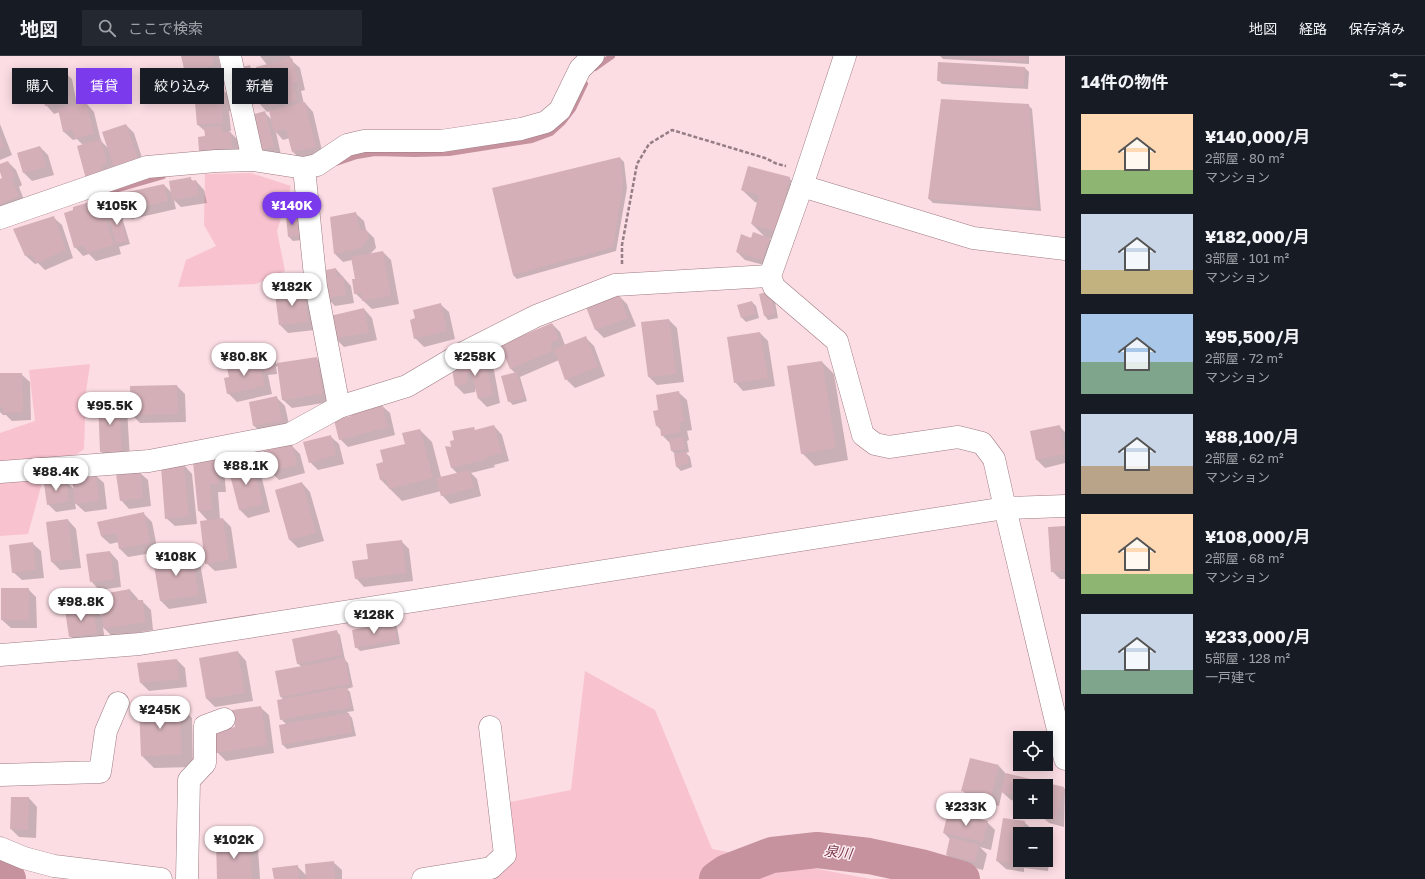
<!DOCTYPE html>
<html lang="ja">
<meta charset="utf-8">
<style>
:root{--surface:#171b24;--page:#242831;--text:#f1f3f6;--muted:#9ea1a6;--line:#363941;--accent:#7c3aed}
body{margin:0;font-family:"Golos Text","Noto Sans JP",sans-serif;background:var(--page);color:var(--text);height:100vh;display:flex;flex-direction:column;font-size:15px;white-space:nowrap}
*{box-sizing:border-box;margin:0}
p{font-size:13px;color:var(--muted)}
.icon{flex:none;width:22px;height:22px;fill:none;stroke:currentColor;stroke-width:2;stroke-linecap:round;stroke-linejoin:round}
.map{position:relative;flex:1;overflow:hidden}
.details{display:flex;flex-direction:column;background:var(--surface);width:360px}
.details>*{flex:none}
.hud{position:absolute;left:12px;top:12px;width:380px;height:36px;display:flex;gap:8px}
.tools{position:absolute;left:1013px;top:675px;display:grid;gap:8px}
.tools a{display:grid;place-items:center;width:40px;height:40px;border-radius:0px;background:var(--surface);box-shadow:0 2px 10px #0003;font-size:20px}
.price{position:absolute;translate:-50% -34px;padding:0 9px;border-radius:14px;background:#fff;color:#222;font-size:13px;line-height:26px;filter:drop-shadow(0 1px 2px #0008)}
.price::after{content:'';position:absolute;left:50%;top:24px;width:12px;height:9px;margin-left:-6px;background:inherit;clip-path:polygon(0 0,100% 0,50% 100%)}
.price.selected{background:var(--accent);color:#fff}
ul{padding:0;list-style:none}
li{display:flex;align-items:center;gap:12px;height:100px;padding:0 16px}
li span{display:grid;place-items:center;flex:none;width:112px;height:80px;border-radius:0px;color:#555}
li>.icon{margin-inline-start:auto}
span .icon{width:48px;height:48px;fill:#fffc;stroke-width:1}
li b{font-size:17px}
h2{display:flex;justify-content:space-between;align-items:center;height:48px;padding:0 16px;font-size:17px}
.tag{padding:0 14px;border-radius:0px;background:var(--surface);box-shadow:0 2px 10px #0003;font-size:14px;line-height:36px}
.tag.selected{background:var(--accent);color:#fff}
header{display:flex;align-items:center;gap:24px;box-sizing:border-box;height:56px;padding:0 20px;background:var(--surface);border-bottom:1px solid var(--line)}
header strong{font-size:19px}
nav{display:flex;gap:22px;margin-inline-start:auto;font-size:14px}
.search{width:280px;height:36px;background:var(--page);display:flex;align-items:center;gap:10px;box-sizing:border-box;padding:0 14px;border-radius:0px;color:var(--muted);font-size:15px}
main{display:flex;flex:1;min-height:0}
.map>svg:first-child{display:block}
.green{fill:#f8c2cf}
.shadow{fill:#0003}
.lines{fill:none;stroke-linecap:round;stroke-linejoin:round}
.stream{stroke:#c5929e;stroke-width:6}
.river{stroke:#c5929e;stroke-width:36}
.building{fill:#d4afb7}
.minor-casing{stroke:#9e7b83;stroke-width:23}
.path{stroke:#947e83;stroke-width:2.5;stroke-dasharray:4 2;stroke-linecap:butt}
.minor{stroke:#fff;stroke-width:22}
.labels{text-anchor:middle;stroke-width:3;stroke-linejoin:round;paint-order:stroke}
.water-label{font-size:14px;font-style:italic;fill:#79374a;stroke:#ffeff2}
</style>
<header>
<strong>地図</strong>
<div class="search"><svg class="icon" aria-label="search" viewBox="0 0 24 24"><circle cx="10" cy="10" r="6"/><path d="M15 15l6 6"/></svg>ここで検索</div>
<nav><a>地図</a><a>経路</a><a>保存済み</a></nav>
</header>
<main>
<div class="map">
<svg width="1065" height="823" viewBox="0 0 1065 823">
<rect width="100%" height="100%" fill="#fcdde4"/>
<g class="green">
<polygon points="251,117 291,130 277,175 285,215 256,228 178,231 186,204 216,190 204,169 205,118"/>
<polygon points="90,308 86,336 84,393 43,423 28,478 0,480 0,377 35,365 29,314"/>
<polygon points="585,615 655,654 712,793 871,823 453,823 510,809 506,747 571,734"/>
</g>
<g class="shadow">
<polygon points="182,0 218,0 222,17 213,19 216,34 223,34 232,42 233,55 229,55 231,75 229,75 239,85 240,100 209,103 200,94 206,81 205,75 198,69 196,37 189,38 180,30 185,14"/>
<polygon points="260,0 290,0 291,4 300,12 305,34 301,35 304,48 305,47 313,56 323,99 301,104 293,96 290,82 283,84 276,76 281,99 270,102 262,94 264,56 272,64 270,55 267,56 259,47 263,35 268,10"/>
<polygon points="940,0 1029,0 1029,8 943,3"/>
<polygon points="249,10 253,14 256,29 247,31 243,27"/>
<polygon points="1025,12 1029,16 1028,33 942,28 938,24"/>
<polygon points="63,15 72,23 77,49 86,47 94,56 101,85 108,92 126,69 134,77 146,114 111,127 83,89 77,83 73,84 64,76 60,56 54,58 46,49 43,37 38,32"/>
<polygon points="1028,49 1032,53 1041,155 933,147 929,143"/>
<polygon points="0,68 12,99 0,104"/>
<polygon points="40,91 48,99 54,119 32,125 24,117 18,97"/>
<polygon points="620,102 624,106 627,132 616,195 517,223 513,219"/>
<polygon points="8,106 16,114 22,129 19,131 26,149 0,159 0,124 4,123 0,114 0,109"/>
<polygon points="190,122 194,126 196,125 204,134 207,147 181,151 174,144 176,153 132,163 124,155 120,139 164,129 172,137"/>
<polygon points="789,122 801,135 788,187 769,182 778,191 771,211 745,204 737,196 751,183 765,181 752,168 758,147 755,146 742,134"/>
<polygon points="100,144 108,153 110,156 117,154 121,158 130,188 119,191 121,198 96,205 89,198 83,200 75,191"/>
<polygon points="355,157 364,165 366,174 374,182 376,192 369,199 383,196 391,204 399,248 372,253 355,237 356,224 352,204 343,206 335,198"/>
<polygon points="296,160 300,164 302,184 293,185 289,181"/>
<polygon points="53,161 62,169 73,202 45,214 38,207 35,208 26,200"/>
<polygon points="336,213 351,230 354,247 335,250 327,242"/>
<polygon points="303,232 311,241 315,274 288,277 280,269 276,239 291,237"/>
<polygon points="760,238 774,240 778,262 768,264 765,260"/>
<polygon points="619,240 627,248 636,270 604,282 596,274 588,252"/>
<polygon points="752,246 756,250 759,262 746,266 742,262"/>
<polygon points="440,248 449,256 455,283 424,291 415,282"/>
<polygon points="364,253 372,262 377,284 344,291 336,283"/>
<polygon points="669,264 677,272 684,326 657,329 649,321"/>
<polygon points="552,268 560,276 565,289 586,282 594,290 605,320 575,332 566,323 559,304 520,321 527,345 513,349 509,345 515,317 511,313 501,289"/>
<polygon points="760,277 768,285 775,330 743,335 735,326"/>
<polygon points="272,301 276,305 276,308 316,302 325,310 330,346 292,352 283,344 278,310 276,311 277,318 268,319 272,338 237,346 228,337 230,321 236,311 245,304 248,307 259,305 265,311"/>
<polygon points="485,301 493,309 500,347 487,351 479,343 476,330 475,336 464,338 456,330 453,315"/>
<polygon points="822,306 834,318 848,404 815,410 802,397"/>
<polygon points="0,318 21,318 30,326 31,364 12,365 6,359 3,359 0,356"/>
<polygon points="177,330 185,338 186,366 140,367 132,359 131,331"/>
<polygon points="678,336 687,344 692,374 687,375 689,384 687,385 689,396 686,397 690,401 692,411 681,415 677,411 675,399 676,399 672,395 671,388 662,379 661,374 657,370 660,355"/>
<polygon points="277,342 285,350 290,373 263,378 254,370"/>
<polygon points="118,344 127,352 130,404 110,404 101,396"/>
<polygon points="381,349 390,357 395,379 348,391 340,383 352,360"/>
<polygon points="494,370 502,379 509,405 494,409 495,411 471,417 477,423 481,440 450,448 442,439 441,435 402,445 381,424 377,409 384,407 406,389 420,374 432,386 441,421 458,418 452,412 447,391 453,392 476,375"/>
<polygon points="1059,370 1065,376 1065,407 1045,412 1036,403"/>
<polygon points="330,380 339,388 344,408 318,414 310,406"/>
<polygon points="291,389 300,398 305,417 279,424 271,416"/>
<polygon points="216,405 224,413 226,436 218,436 220,463 223,463 231,471 237,512 215,515 206,507 208,465 199,455 194,407"/>
<polygon points="252,406 260,414 270,456 248,462 239,453"/>
<polygon points="184,409 192,418 197,468 175,470 166,462"/>
<polygon points="139,416 148,424 151,450 129,453 121,444"/>
<polygon points="95,419 104,427 107,453 85,456 75,447 76,453 56,456 48,448 65,425 75,434"/>
<polygon points="302,427 310,436 324,485 298,492 290,484"/>
<polygon points="143,457 152,466 158,496 128,501 120,493 119,486 110,488 101,480 99,466"/>
<polygon points="68,464 76,473 81,512 60,514 52,506"/>
<polygon points="1065,471 1065,523 1060,523 1052,515"/>
<polygon points="401,485 409,493 413,525 364,531 356,522 369,504"/>
<polygon points="32,487 41,495 44,522 22,524 13,516"/>
<polygon points="110,496 118,505 121,531 99,534 91,525"/>
<polygon points="192,498 200,507 207,547 169,553 161,545 154,505"/>
<polygon points="28,533 36,541 37,572 11,572 2,564"/>
<polygon points="130,534 138,543 138,545 142,545 151,554 153,574 113,581 103,571 105,585 79,589 70,580 93,551 103,561"/>
<polygon points="393,567 397,571 400,588 360,595 356,591"/>
<polygon points="336,575 340,579 345,604 348,607 353,631 347,633 350,636 354,655 347,656 352,662 356,680 287,693 283,689 280,670 287,669 281,663 284,644 281,641 302,611 297,607"/>
<polygon points="238,596 246,605 253,645 215,651 207,643 200,603"/>
<polygon points="177,604 185,612 187,631 149,635 141,627"/>
<polygon points="180,649 192,662 193,711 154,712 142,700"/>
<polygon points="260,651 269,659 274,697 226,705 217,696"/>
<polygon points="999,710 1007,719 1063,732 1065,733 1064,771 1049,767 1040,759 1041,756 1046,756 1046,730 1020,730 1020,746 1011,744 1002,736 999,750 971,743 963,735"/>
<polygon points="29,742 37,751 36,782 19,781 11,773"/>
<polygon points="987,766 995,774 991,794 980,791 987,798 983,814 955,807 947,799 950,783 944,777"/>
<polygon points="1024,766 1033,774 1032,776 1043,778 1020,778 1020,804 1046,804 1046,780 1052,786 1048,815 1024,812 1024,816 1006,813 997,805"/>
<polygon points="250,784 258,792 260,823 218,823 217,786"/>
<polygon points="333,806 342,814 342,823 275,823 297,810 307,820"/>
</g>
<g class="lines">
<g class="stream">
<polyline points="595,12 612,0"/>
<polyline points="336,107 357,100 375,97 415,98 449,97 532,84 551,77 563,66 573,53 585,28"/>
<polyline points="111,135 163,120"/>
</g>
<g class="river">
<polyline points="0,821 8,823"/>
<polyline points="717,823 727,816 772,799 817,794 869,800 921,811 962,823"/>
</g>
</g>
<g class="building">
<polygon points="181,0 212,0 214,9 205,11 208,24 180,31 176,15 184,13"/>
<polygon points="965,0 1026,0 1025,5 965,1"/>
<polygon points="292,2 298,25 293,27 297,44 270,50 269,45 258,48 255,36 262,35 256,11"/>
<polygon points="938,6 1025,11 1024,30 937,25"/>
<polygon points="250,9 253,25 242,28 238,12"/>
<polygon points="64,14 70,44 45,50 41,32 37,32 34,20"/>
<polygon points="224,32 225,47 221,47 223,67 197,69 194,35"/>
<polygon points="941,43 1029,48 1037,152 928,143"/>
<polygon points="86,46 94,78 75,82 72,74 63,76 58,53"/>
<polygon points="305,46 316,91 292,96 286,73 274,76 269,55"/>
<polygon points="265,55 274,91 261,94 251,59"/>
<polygon points="126,68 139,106 115,114 102,76"/>
<polygon points="221,70 222,76 231,76 232,92 199,95 198,81 205,80 204,71"/>
<polygon points="0,80 4,91 0,93"/>
<polygon points="101,83 107,107 101,110 103,119 86,123 77,90"/>
<polygon points="40,90 46,111 23,117 17,97"/>
<polygon points="620,101 623,128 613,191 513,219 492,132"/>
<polygon points="8,105 15,121 12,123 19,140 0,148 0,123 2,122 0,116 0,108"/>
<polygon points="748,110 790,121 776,175 751,168 759,139 741,134"/>
<polygon points="191,121 191,125 196,124 199,139 172,144 169,125"/>
<polygon points="164,128 168,145 123,155 119,138"/>
<polygon points="100,143 114,189 87,197 84,189 74,192 64,157 73,154 73,151"/>
<polygon points="118,153 127,185 116,188 107,156"/>
<polygon points="356,156 360,174 366,173 369,183 362,189 362,192 334,198 330,161"/>
<polygon points="297,159 299,180 288,181 286,160"/>
<polygon points="54,160 66,194 36,207 32,199 25,200 13,173"/>
<polygon points="753,176 770,182 762,204 736,196 741,178 751,182"/>
<polygon points="383,195 391,240 362,245 361,237 354,238 352,223 355,223 351,201"/>
<polygon points="336,212 337,221 343,220 346,239 326,243 321,215"/>
<polygon points="303,231 308,266 279,269 275,238 290,236 290,232"/>
<polygon points="770,235 775,258 764,260 759,238"/>
<polygon points="619,239 628,262 595,274 586,251"/>
<polygon points="752,245 756,258 741,262 737,249"/>
<polygon points="441,247 447,275 414,283 410,264 415,262 413,254"/>
<polygon points="364,252 369,276 335,283 330,260"/>
<polygon points="669,263 676,318 648,321 641,266"/>
<polygon points="552,267 559,283 550,287 553,295 510,313 500,289"/>
<polygon points="760,276 768,322 734,327 727,281"/>
<polygon points="586,280 598,311 565,324 554,293"/>
<polygon points="272,300 274,315 264,316 262,301"/>
<polygon points="485,300 493,339 478,343 471,316 467,317 467,328 455,330 452,314"/>
<polygon points="317,301 323,338 282,344 277,307"/>
<polygon points="246,303 247,307 259,304 265,330 227,338 224,322 229,321 227,312 235,310 234,306"/>
<polygon points="822,305 836,392 801,398 787,310"/>
<polygon points="517,316 524,342 508,346 501,320"/>
<polygon points="0,317 22,317 23,356 3,357 3,351 0,351"/>
<polygon points="177,329 178,358 131,359 130,330"/>
<polygon points="679,335 684,366 679,367 681,376 661,380 660,370 656,370 653,355 658,354 656,339"/>
<polygon points="277,340 282,365 253,370 249,346"/>
<polygon points="119,343 122,396 100,396 98,344"/>
<polygon points="382,348 388,371 339,384 334,364 351,360 350,356"/>
<polygon points="494,369 502,397 487,401 487,403 451,412 445,390 451,391 450,385 454,384 452,375 474,371 475,374"/>
<polygon points="1060,369 1065,398 1036,404 1030,375"/>
<polygon points="420,373 433,422 389,433 386,423 380,424 376,408 383,406 380,394 405,388 402,377"/>
<polygon points="331,379 336,399 309,407 303,386"/>
<polygon points="683,381 685,393 671,395 669,383"/>
<polygon points="292,388 297,409 270,416 264,395"/>
<polygon points="686,396 689,407 676,411 674,398"/>
<polygon points="216,404 219,428 210,428 212,454 198,455 193,406"/>
<polygon points="252,405 263,448 239,454 228,411"/>
<polygon points="184,408 189,460 165,463 161,411"/>
<polygon points="469,414 474,432 441,440 436,422"/>
<polygon points="140,415 143,442 120,445 116,418"/>
<polygon points="96,418 99,445 75,448 72,421"/>
<polygon points="66,424 69,445 47,449 44,427"/>
<polygon points="302,426 316,477 289,484 275,434"/>
<polygon points="144,456 150,487 119,493 116,477 101,480 97,466"/>
<polygon points="223,462 229,504 205,508 200,465"/>
<polygon points="68,463 73,504 51,506 46,466"/>
<polygon points="1065,470 1065,515 1051,516 1048,471"/>
<polygon points="402,484 406,517 355,523 352,505 368,503 366,488"/>
<polygon points="33,486 36,514 12,517 9,489"/>
<polygon points="110,495 114,523 90,526 86,498"/>
<polygon points="192,497 199,539 160,545 153,504"/>
<rect x="1" y="532" width="28" height="32"/>
<polygon points="130,533 131,544 143,544 145,566 104,573 101,555 108,537"/>
<polygon points="93,550 97,577 69,581 65,554"/>
<polygon points="393,566 397,584 355,592 352,574"/>
<polygon points="337,574 342,599 297,608 292,583"/>
<polygon points="238,595 245,637 206,643 199,602"/>
<polygon points="345,602 350,628 280,641 275,615"/>
<polygon points="177,603 179,623 140,627 137,607"/>
<polygon points="347,631 351,651 280,664 277,644"/>
<polygon points="180,648 181,699 141,700 139,650"/>
<polygon points="261,650 267,689 216,697 213,675 235,671 232,654"/>
<polygon points="349,657 352,676 282,689 279,669"/>
<polygon points="970,702 999,709 991,742 961,735"/>
<polygon points="1006,717 1064,731 1056,763 1039,759 1040,756 1046,756 1046,730 1020,730 1020,741 1001,736"/>
<polygon points="11,741 29,741 28,774 10,773"/>
<polygon points="948,756 988,765 983,786 943,777"/>
<polygon points="1003,762 1025,765 1023,774 1044,777 1020,778 1020,804 1016,804 1016,808 996,805"/>
<polygon points="950,781 979,789 975,806 946,799"/>
<polygon points="250,783 252,823 217,823 216,785"/>
<polygon points="1022,804 1040,804 1039,808"/>
<polygon points="334,805 335,823 306,823 305,808"/>
<polygon points="298,809 299,823 274,823 272,812"/>
</g>
<g class="lines">
<defs>
<g id="minor">
<polyline points="230,0 253,104"/>
<polyline points="845,0 802,130 770,220 774,231 837,285 863,379 875,388 889,391 958,381 982,387 994,403 1005,452 1065,703"/>
<polyline points="304,112 316,230 339,351"/>
<polyline points="802,130 973,182 1065,193"/>
<polyline points="0,162 147,111 216,105 253,104 304,112 317,109 347,89 364,85 441,85 521,73 546,66 560,54 580,13 593,0"/>
<polyline points="0,416 149,405 290,378 339,351 407,330 461,298 536,260 615,229 770,220"/>
<polyline points="0,599 140,588 1005,452 1065,450"/>
<polyline points="0,719 100,716 106,675 118,647"/>
<polyline points="0,792 24,802 54,810 161,823"/>
<polyline points="187,823 189,724 205,707 205,670 224,663"/>
<polyline points="423,823 491,812 505,799 490,671"/>
</g>
</defs>
<use href="#minor" class="minor-casing"/>
<polyline class="path" points="622,208 622,189 637,108 649,88 672,74 765,102 777,108 786,110"/>
<use href="#minor" class="minor"/>
</g>
<g class="labels">
<g class="water-label">
<text transform="translate(838 796) rotate(7)" y="5">泉川</text>
</g>
</g>
</svg>
<div class="tools">
<a><svg class="icon" aria-label="locate" viewBox="0 0 24 24"><circle cx="12" cy="12" r="6"/><path d="M12 2v4M12 18v4M2 12h4M18 12h4"/></svg></a>
<a>+</a>
<a>−</a>
</div>
<b class="price" style="left:117px;top:170px">¥105K</b>
<b class="price selected" style="left:292px;top:170px">¥140K</b>
<b class="price" style="left:292px;top:251px">¥182K</b>
<b class="price" style="left:244px;top:321px">¥80.8K</b>
<b class="price" style="left:475px;top:321px">¥258K</b>
<b class="price" style="left:110px;top:370px">¥95.5K</b>
<b class="price" style="left:246px;top:430px">¥88.1K</b>
<b class="price" style="left:56px;top:436px">¥88.4K</b>
<b class="price" style="left:176px;top:521px">¥108K</b>
<b class="price" style="left:81px;top:566px">¥98.8K</b>
<b class="price" style="left:374px;top:579px">¥128K</b>
<b class="price" style="left:160px;top:674px">¥245K</b>
<b class="price" style="left:966px;top:771px">¥233K</b>
<b class="price" style="left:234px;top:804px">¥102K</b>
<div class="hud">
<a class="tag">購入</a>
<a class="tag selected">賃貸</a>
<a class="tag">絞り込み</a>
<a class="tag">新着</a>
</div>
</div>
<section class="details">
<h2>14件の物件<svg class="icon" aria-label="filters" viewBox="0 0 24 24"><path d="M4 7h16M4 17h16"/><circle cx="9" cy="7" r="2"/><circle cx="15" cy="17" r="2"/></svg></h2>
<ul>
<li><span style="background:linear-gradient(#ffd9b3 70%,#8fb573 0)"><svg class="icon" aria-label="home" viewBox="0 0 24 24"><path d="M3 11l9-7 9 7M6 9v11h12V9"/></svg></span><div><b>¥140,000/月</b><p>2部屋 · 80 m²</p><p>マンション</p></div></li>
<li><span style="background:linear-gradient(#c9d6e8 70%,#c2b280 0)"><svg class="icon" aria-label="home" viewBox="0 0 24 24"><path d="M3 11l9-7 9 7M6 9v11h12V9"/></svg></span><div><b>¥182,000/月</b><p>3部屋 · 101 m²</p><p>マンション</p></div></li>
<li><span style="background:linear-gradient(#a9c7e8 60%,#7fa58c 0)"><svg class="icon" aria-label="home" viewBox="0 0 24 24"><path d="M3 11l9-7 9 7M6 9v11h12V9"/></svg></span><div><b>¥95,500/月</b><p>2部屋 · 72 m²</p><p>マンション</p></div></li>
<li><span style="background:linear-gradient(#c9d6e8 65%,#b9a48a 0)"><svg class="icon" aria-label="home" viewBox="0 0 24 24"><path d="M3 11l9-7 9 7M6 9v11h12V9"/></svg></span><div><b>¥88,100/月</b><p>2部屋 · 62 m²</p><p>マンション</p></div></li>
<li><span style="background:linear-gradient(#ffd9b3 75%,#8fb573 0)"><svg class="icon" aria-label="home" viewBox="0 0 24 24"><path d="M3 11l9-7 9 7M6 9v11h12V9"/></svg></span><div><b>¥108,000/月</b><p>2部屋 · 68 m²</p><p>マンション</p></div></li>
<li><span style="background:linear-gradient(#c9d6e8 70%,#7fa58c 0)"><svg class="icon" aria-label="home" viewBox="0 0 24 24"><path d="M3 11l9-7 9 7M6 9v11h12V9"/></svg></span><div><b>¥233,000/月</b><p>5部屋 · 128 m²</p><p>一戸建て</p></div></li>
</ul>
</section>
</main>
